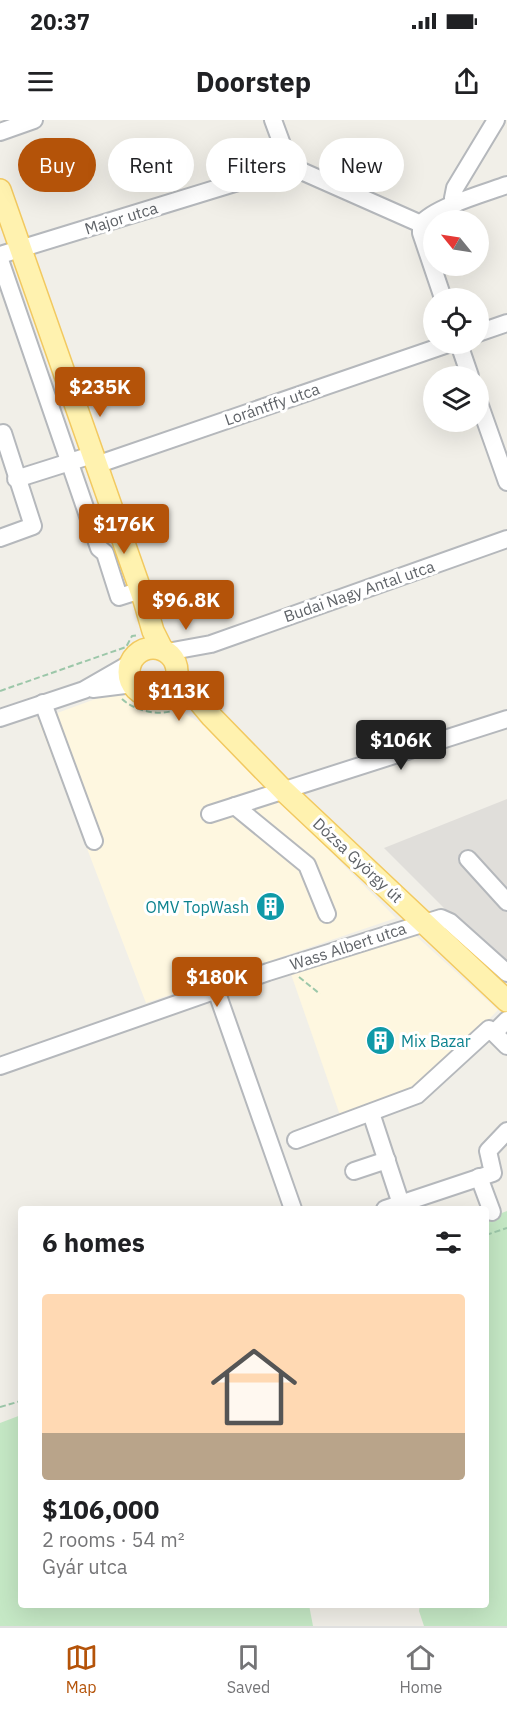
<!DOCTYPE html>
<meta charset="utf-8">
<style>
:root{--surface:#fff;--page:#f6f6f6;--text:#202124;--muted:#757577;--line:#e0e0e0;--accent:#b45309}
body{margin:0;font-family:"IBM Plex Sans",sans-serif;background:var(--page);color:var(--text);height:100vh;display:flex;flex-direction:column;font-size:22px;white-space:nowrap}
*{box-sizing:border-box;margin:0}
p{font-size:20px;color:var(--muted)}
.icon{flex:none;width:33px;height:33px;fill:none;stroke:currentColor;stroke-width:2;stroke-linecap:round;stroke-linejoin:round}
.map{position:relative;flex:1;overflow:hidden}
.drawer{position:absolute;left:18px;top:1086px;width:471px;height:402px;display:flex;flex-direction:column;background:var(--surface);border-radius:6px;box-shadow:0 6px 24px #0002}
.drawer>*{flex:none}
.top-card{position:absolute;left:18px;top:18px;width:471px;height:54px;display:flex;gap:12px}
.needle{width:39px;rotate:300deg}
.fabs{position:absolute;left:423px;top:90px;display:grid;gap:12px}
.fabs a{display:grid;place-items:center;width:66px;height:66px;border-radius:50%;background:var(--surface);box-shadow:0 6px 24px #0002;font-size:30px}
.price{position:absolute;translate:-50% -51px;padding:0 14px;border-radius:6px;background:var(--accent);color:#fff;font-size:20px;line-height:39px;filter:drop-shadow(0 2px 3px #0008)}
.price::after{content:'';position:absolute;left:50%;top:36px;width:18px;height:14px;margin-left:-9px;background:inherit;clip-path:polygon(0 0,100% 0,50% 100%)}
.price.selected{background:#222;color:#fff}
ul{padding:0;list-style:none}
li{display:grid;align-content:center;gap:12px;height:318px;padding:0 24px}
li span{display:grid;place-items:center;height:186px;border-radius:6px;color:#555}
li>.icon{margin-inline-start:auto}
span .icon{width:108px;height:108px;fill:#fffc;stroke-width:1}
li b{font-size:26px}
h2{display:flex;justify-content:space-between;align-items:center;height:72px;padding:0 24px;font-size:26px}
.tag{padding:0 21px;border-radius:27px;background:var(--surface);box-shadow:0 6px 24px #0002;font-size:21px;line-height:54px}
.tag.selected{background:var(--accent);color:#fff}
.status{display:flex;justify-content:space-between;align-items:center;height:42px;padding:0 30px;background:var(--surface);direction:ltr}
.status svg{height:16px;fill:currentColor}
header{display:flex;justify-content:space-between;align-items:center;height:78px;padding:0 24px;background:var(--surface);font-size:27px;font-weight:800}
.tab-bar{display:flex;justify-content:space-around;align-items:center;height:84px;border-top:2px solid var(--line);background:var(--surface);font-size:16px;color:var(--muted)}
.tab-bar a{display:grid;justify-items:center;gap:3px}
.tab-bar .selected{color:var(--accent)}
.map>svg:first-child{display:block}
.commercial{fill:#fef7e0}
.industrial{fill:#e0deda}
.green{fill:#c5e8c5}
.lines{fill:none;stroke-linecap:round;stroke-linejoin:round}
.minor-casing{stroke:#b5b8bc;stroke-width:20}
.major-casing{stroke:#f2c960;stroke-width:24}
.path{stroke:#9cc7a9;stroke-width:2;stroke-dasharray:6 3;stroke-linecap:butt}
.minor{stroke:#fff;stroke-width:16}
.major{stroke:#fff2af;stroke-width:21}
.labels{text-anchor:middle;stroke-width:6;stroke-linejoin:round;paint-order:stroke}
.street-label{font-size:16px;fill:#5f6368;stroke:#fff}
.culture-label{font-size:16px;fill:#0d838f;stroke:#fff;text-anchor:end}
</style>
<div class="status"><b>20:37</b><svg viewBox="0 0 49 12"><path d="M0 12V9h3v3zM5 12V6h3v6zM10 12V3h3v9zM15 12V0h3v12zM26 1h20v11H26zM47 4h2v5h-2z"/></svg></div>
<header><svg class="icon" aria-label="menu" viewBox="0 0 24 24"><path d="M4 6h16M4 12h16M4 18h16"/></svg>Doorstep<svg class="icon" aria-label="share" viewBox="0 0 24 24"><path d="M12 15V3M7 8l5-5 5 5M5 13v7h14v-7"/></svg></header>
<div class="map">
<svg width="507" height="1506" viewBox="0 0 507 1506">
<rect width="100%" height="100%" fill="#f1efe8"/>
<g class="commercial">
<polygon points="120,570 141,580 162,582 181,591 207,607 396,798 146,883 38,600"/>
<polygon points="415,815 498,890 417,973 342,1001 291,854"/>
</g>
<polygon class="industrial" points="507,679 507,851 384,728"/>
<g class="green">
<polygon points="507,1091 507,1506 424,1506 419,1491 420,1485 486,1485 486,1099"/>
<polygon points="21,1295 21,1485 309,1485 313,1506 0,1506 0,1303"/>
</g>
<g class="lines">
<defs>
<g id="minor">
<polyline points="273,0 290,46 421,104"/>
<polyline points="0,12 34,0"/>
<polyline points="455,84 453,78 455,68 496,0"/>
<path d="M421,104C435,87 485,73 507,65"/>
<polyline points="421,104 421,113 443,178"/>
<polyline points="0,135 290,46"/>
<polyline points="0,140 99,428 105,433 119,477 141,470"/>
<polyline points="478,213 507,203"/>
<polyline points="459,224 470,256"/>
<polyline points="478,280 507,362"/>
<polyline points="0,314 3,313 33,406 0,418"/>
<polyline points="96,345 448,224"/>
<polyline points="16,359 92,335"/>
<polyline points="167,532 211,524 507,419"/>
<polyline points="93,569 133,564"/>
<polyline points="43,583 94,721"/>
<polyline points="0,598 84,570 131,543"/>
<polyline points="235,686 307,745 327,794"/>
<polyline points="210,694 507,599"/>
<polyline points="468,739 507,782"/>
<polyline points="216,870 293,1089"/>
<polyline points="507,900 494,913 507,926"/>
<polyline points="0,946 268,852 441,798 450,802 507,853"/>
<polyline points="371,993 401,1084"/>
<polyline points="296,1020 417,975 489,909 494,913"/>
<polyline points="354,1051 387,1040"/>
<polyline points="479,1057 492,1092"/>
<polyline points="385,1089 493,1053 488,1031 507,1011"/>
</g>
<g id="major">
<polyline points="0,70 144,480 153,511 162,529"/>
<circle cx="153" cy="552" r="24"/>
<polyline points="177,555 212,597 284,671 507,881"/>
</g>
</defs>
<use href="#minor" class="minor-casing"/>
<use href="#major" class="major-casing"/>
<g class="path">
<polyline points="0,571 126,527 132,516 139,515"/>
<path d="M122,579C134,590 156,596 172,591L177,579"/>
<polyline points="299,857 320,874"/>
<polyline points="486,1115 507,1108"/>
<polyline points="0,1287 21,1281"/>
</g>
<use href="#minor" class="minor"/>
<use href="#major" class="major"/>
</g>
<defs>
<symbol id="building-disc" viewBox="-11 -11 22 22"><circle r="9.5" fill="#0f9aa8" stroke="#fff"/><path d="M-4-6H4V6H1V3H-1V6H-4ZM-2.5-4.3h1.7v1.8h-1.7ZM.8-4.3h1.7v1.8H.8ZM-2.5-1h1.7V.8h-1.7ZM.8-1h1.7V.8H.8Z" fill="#fff"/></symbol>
</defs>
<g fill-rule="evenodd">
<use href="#building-disc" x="254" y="770" width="33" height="33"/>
<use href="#building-disc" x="364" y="904" width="33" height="33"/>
</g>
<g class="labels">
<g class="street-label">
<text transform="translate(121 98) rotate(-17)" y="6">Major utca</text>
<text transform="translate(272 284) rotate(-19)" y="6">Lorántffy utca</text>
<text transform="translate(359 471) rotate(-19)" y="6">Budai Nagy Antal utca</text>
<text transform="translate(358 740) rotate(43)" y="6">Dózsa György út</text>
<text transform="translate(348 826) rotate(-18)" y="6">Wass Albert utca</text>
</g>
<g class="culture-label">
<text x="249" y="793">OMV TopWash</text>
<text x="401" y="927" text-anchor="start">Mix Bazar</text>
</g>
</g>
</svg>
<div class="fabs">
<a><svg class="needle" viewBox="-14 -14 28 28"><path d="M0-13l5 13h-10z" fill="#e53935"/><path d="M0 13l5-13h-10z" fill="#757577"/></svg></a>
<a><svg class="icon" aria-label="locate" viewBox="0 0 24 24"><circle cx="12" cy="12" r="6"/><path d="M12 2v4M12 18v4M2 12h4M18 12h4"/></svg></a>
<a><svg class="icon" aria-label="layers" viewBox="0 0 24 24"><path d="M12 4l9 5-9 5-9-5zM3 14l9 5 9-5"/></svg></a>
</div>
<b class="price" style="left:100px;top:298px">$235K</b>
<b class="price" style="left:124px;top:435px">$176K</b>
<b class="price" style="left:186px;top:511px">$96.8K</b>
<b class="price" style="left:179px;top:602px">$113K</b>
<b class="price selected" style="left:401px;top:651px">$106K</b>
<b class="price" style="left:217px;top:888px">$180K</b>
<div class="top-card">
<a class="tag selected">Buy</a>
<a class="tag">Rent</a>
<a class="tag">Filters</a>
<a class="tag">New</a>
</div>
<section class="drawer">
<h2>6 homes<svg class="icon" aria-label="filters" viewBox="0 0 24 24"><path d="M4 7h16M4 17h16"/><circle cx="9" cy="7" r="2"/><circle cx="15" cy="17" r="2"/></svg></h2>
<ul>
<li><span style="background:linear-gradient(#ffd9b3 75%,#b9a48a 0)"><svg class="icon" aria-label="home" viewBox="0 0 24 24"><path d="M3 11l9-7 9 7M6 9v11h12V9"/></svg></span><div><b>$106,000</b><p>2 rooms · 54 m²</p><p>Gyár utca</p></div></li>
</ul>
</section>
</div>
<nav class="tab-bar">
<a class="selected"><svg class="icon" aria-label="map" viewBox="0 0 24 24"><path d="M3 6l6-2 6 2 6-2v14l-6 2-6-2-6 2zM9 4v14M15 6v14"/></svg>Map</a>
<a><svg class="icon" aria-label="saved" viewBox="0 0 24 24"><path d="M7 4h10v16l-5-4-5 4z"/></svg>Saved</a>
<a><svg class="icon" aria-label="home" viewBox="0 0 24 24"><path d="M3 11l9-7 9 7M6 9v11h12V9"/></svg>Home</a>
</nav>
